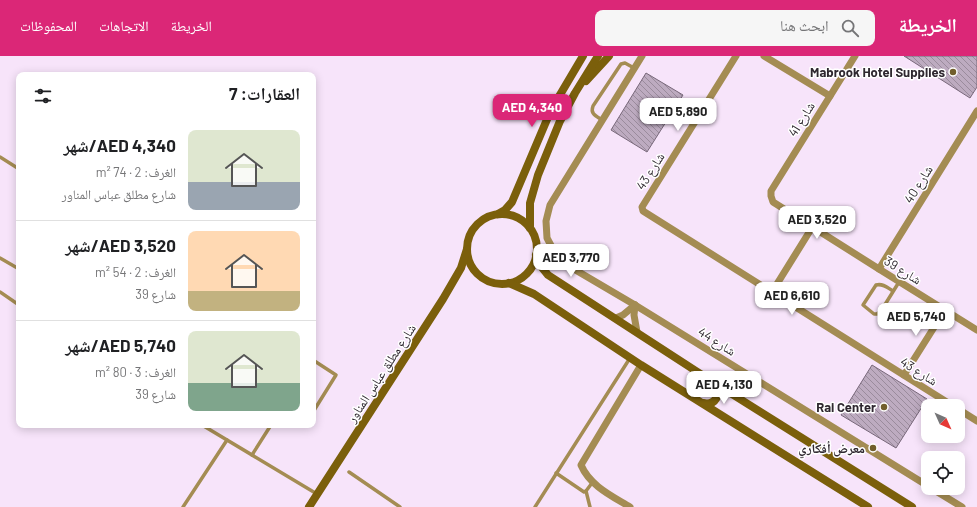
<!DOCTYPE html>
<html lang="ar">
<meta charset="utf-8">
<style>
:root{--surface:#fff;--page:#f6f6f6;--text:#202124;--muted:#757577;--line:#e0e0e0;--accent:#db2777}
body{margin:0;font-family:Barlow,"Noto Naskh Arabic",sans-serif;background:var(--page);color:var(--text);direction:rtl;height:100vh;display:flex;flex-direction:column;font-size:15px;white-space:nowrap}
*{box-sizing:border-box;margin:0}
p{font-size:13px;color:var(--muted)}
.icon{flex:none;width:22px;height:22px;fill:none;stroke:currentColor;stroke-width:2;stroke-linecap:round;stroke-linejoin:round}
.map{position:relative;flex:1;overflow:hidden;direction:ltr}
.sheet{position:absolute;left:16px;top:16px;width:300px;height:356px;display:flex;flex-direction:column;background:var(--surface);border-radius:8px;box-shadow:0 2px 10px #0003;direction:rtl}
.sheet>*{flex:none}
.needle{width:26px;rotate:135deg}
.fabs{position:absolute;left:921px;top:343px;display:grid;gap:8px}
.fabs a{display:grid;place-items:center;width:44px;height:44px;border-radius:8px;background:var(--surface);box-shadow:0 2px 10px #0003;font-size:20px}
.price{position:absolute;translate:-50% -34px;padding:0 9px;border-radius:8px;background:#fff;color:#222;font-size:13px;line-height:26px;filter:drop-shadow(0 1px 2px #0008)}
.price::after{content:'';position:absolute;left:50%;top:24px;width:12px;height:9px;margin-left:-6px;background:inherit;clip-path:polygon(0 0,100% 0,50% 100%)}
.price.active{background:var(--accent);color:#fff}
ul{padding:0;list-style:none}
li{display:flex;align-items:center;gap:12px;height:100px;padding:0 16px}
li+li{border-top:1px solid var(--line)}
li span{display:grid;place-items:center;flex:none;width:112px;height:80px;border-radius:8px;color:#555}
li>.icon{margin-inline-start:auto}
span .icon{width:48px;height:48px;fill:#fffc;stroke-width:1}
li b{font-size:17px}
h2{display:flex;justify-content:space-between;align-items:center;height:48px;padding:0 16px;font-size:17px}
header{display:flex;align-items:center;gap:24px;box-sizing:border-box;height:56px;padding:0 20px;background:var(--accent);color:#fff}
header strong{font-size:19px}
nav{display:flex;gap:22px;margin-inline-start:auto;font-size:14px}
.search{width:280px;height:36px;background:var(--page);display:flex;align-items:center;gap:10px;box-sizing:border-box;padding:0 14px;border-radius:8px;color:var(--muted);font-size:15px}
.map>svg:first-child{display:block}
.building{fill:url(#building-back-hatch);stroke:#78687a}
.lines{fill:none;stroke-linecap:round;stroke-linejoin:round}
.lane{stroke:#a48c53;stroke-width:3.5}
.street{stroke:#a48c53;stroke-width:7}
.secondary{stroke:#7b5f0b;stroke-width:8}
.poi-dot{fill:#715e2c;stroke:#fff;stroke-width:1.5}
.labels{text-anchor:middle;stroke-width:3;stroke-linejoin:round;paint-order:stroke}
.poi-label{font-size:13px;font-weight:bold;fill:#2f2830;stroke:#fff;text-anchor:end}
.street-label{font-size:13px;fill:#2f2830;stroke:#fff}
</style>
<header>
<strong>الخريطة</strong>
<div class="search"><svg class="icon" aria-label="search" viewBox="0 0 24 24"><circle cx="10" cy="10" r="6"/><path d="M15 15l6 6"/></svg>ابحث هنا</div>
<nav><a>الخريطة</a><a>الاتجاهات</a><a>المحفوظات</a></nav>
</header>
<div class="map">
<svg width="977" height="451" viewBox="0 0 977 451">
<defs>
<pattern id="building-back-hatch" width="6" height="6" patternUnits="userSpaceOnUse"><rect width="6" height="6" fill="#bdabc0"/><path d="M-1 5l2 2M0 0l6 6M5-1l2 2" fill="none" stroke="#9a8b9c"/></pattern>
</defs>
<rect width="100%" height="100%" fill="#f7e4fa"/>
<g class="building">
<polygon points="904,0 977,0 977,31 970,42"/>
<polygon points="646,17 683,39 647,96 611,74"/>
<polygon points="872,309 927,343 896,392 841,359"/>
</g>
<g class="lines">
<g class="lane">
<path d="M602,64C596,60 590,58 593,50L621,8L625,7L634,12"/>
<polyline points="0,101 19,113"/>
<polyline points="0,202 19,213"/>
<path d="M893,235C888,232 883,227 876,229L863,249L874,258H877L881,255L899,226"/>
<polyline points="0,236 19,249"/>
<polyline points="313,304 336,319 313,356"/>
<polyline points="202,369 317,438"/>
<polyline points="252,399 271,369"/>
<polyline points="349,416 400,451"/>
<polyline points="556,417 584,436 586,435 592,427"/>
<polyline points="586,435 590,451"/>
<polyline points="183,451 227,384"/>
<polyline points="535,451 630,302"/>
</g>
<g class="street">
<polyline points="642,0 550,149 546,165 547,182 555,197 567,209 635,249 928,430"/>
<polyline points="736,0 642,151 643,155 953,350"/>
<polyline points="764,0 830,40"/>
<polyline points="855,0 771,135 771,140 773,146 879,213 977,274"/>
<polyline points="879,213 977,55"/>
<polyline points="772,236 813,170"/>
<polyline points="635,249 634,259 637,276"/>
<polyline points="616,262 623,259 635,249"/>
<polyline points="904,319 945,254"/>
<polyline points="958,353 977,365"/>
<polyline points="931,432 962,451"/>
<path d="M630,451C612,440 590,430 581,409L641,309"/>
</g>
<g class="secondary">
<polyline points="586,25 609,0"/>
<polyline points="498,158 505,154 512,146 551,54 583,0"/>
<circle cx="502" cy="193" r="35"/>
<polyline points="530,172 530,147 538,119 560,65 575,37 598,0"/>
<polyline points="536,199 540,209 548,219 716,328 912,451"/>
<polyline points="509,227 534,238 641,309 868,451"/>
<path d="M703,347C716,350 721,338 716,328"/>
<polyline points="309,451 443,243 461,212 467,193"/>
</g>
</g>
<g class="poi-dot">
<circle cx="953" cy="16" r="4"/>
<circle cx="884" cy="351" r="4"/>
<circle cx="873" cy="392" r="4"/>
</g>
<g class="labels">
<g class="poi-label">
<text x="945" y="21">Mabrook Hotel Supplies</text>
<text x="876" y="356">Rai Center</text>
<text x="865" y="397">معرض أفكاري</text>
</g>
<g class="street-label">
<text transform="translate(801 63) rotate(-58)" y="5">شارع 41</text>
<text transform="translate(650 115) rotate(-58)" y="5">شارع 43</text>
<text transform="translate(918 128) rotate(-58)" y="5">شارع 40</text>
<text transform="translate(903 214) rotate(32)" y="5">شارع 39</text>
<text transform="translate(717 285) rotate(32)" y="5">شارع 44</text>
<text transform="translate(919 315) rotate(32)" y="5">شارع 43</text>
<text transform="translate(381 317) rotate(-57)" y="5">شارع مطلق عباس المناور</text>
</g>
</g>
</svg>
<div class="fabs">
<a><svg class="needle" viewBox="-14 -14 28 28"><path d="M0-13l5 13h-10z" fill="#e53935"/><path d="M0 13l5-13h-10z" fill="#757577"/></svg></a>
<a><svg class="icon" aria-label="locate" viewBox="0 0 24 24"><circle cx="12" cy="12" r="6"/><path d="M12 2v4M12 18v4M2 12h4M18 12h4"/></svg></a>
</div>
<b class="price active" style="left:532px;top:72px">AED 4,340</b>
<b class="price" style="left:678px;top:76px">AED 5,890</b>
<b class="price" style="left:817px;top:184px">AED 3,520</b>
<b class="price" style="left:571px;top:222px">AED 3,770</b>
<b class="price" style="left:792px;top:260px">AED 6,610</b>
<b class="price" style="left:916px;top:281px">AED 5,740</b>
<b class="price" style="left:724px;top:349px">AED 4,130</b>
<section class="sheet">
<h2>العقارات: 7<svg class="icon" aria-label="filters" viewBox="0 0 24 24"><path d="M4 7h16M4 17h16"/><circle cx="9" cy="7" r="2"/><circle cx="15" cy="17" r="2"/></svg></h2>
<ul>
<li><span style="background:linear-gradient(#dfe7d0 65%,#9aa5b1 0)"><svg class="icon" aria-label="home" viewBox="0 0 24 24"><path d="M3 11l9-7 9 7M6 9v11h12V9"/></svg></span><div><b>AED 4,340/شهر</b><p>الغرف: 2 · 74 m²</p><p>شارع مطلق عباس المناور</p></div></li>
<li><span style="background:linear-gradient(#ffd9b3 75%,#c2b280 0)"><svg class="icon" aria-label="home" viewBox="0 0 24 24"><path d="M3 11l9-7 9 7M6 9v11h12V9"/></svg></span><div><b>AED 3,520/شهر</b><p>الغرف: 2 · 54 m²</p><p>شارع 39</p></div></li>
<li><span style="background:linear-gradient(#dfe7d0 65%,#7fa58c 0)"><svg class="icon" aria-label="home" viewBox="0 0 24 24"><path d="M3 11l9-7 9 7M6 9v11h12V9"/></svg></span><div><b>AED 5,740/شهر</b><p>الغرف: 3 · 80 m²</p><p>شارع 39</p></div></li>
</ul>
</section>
</div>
